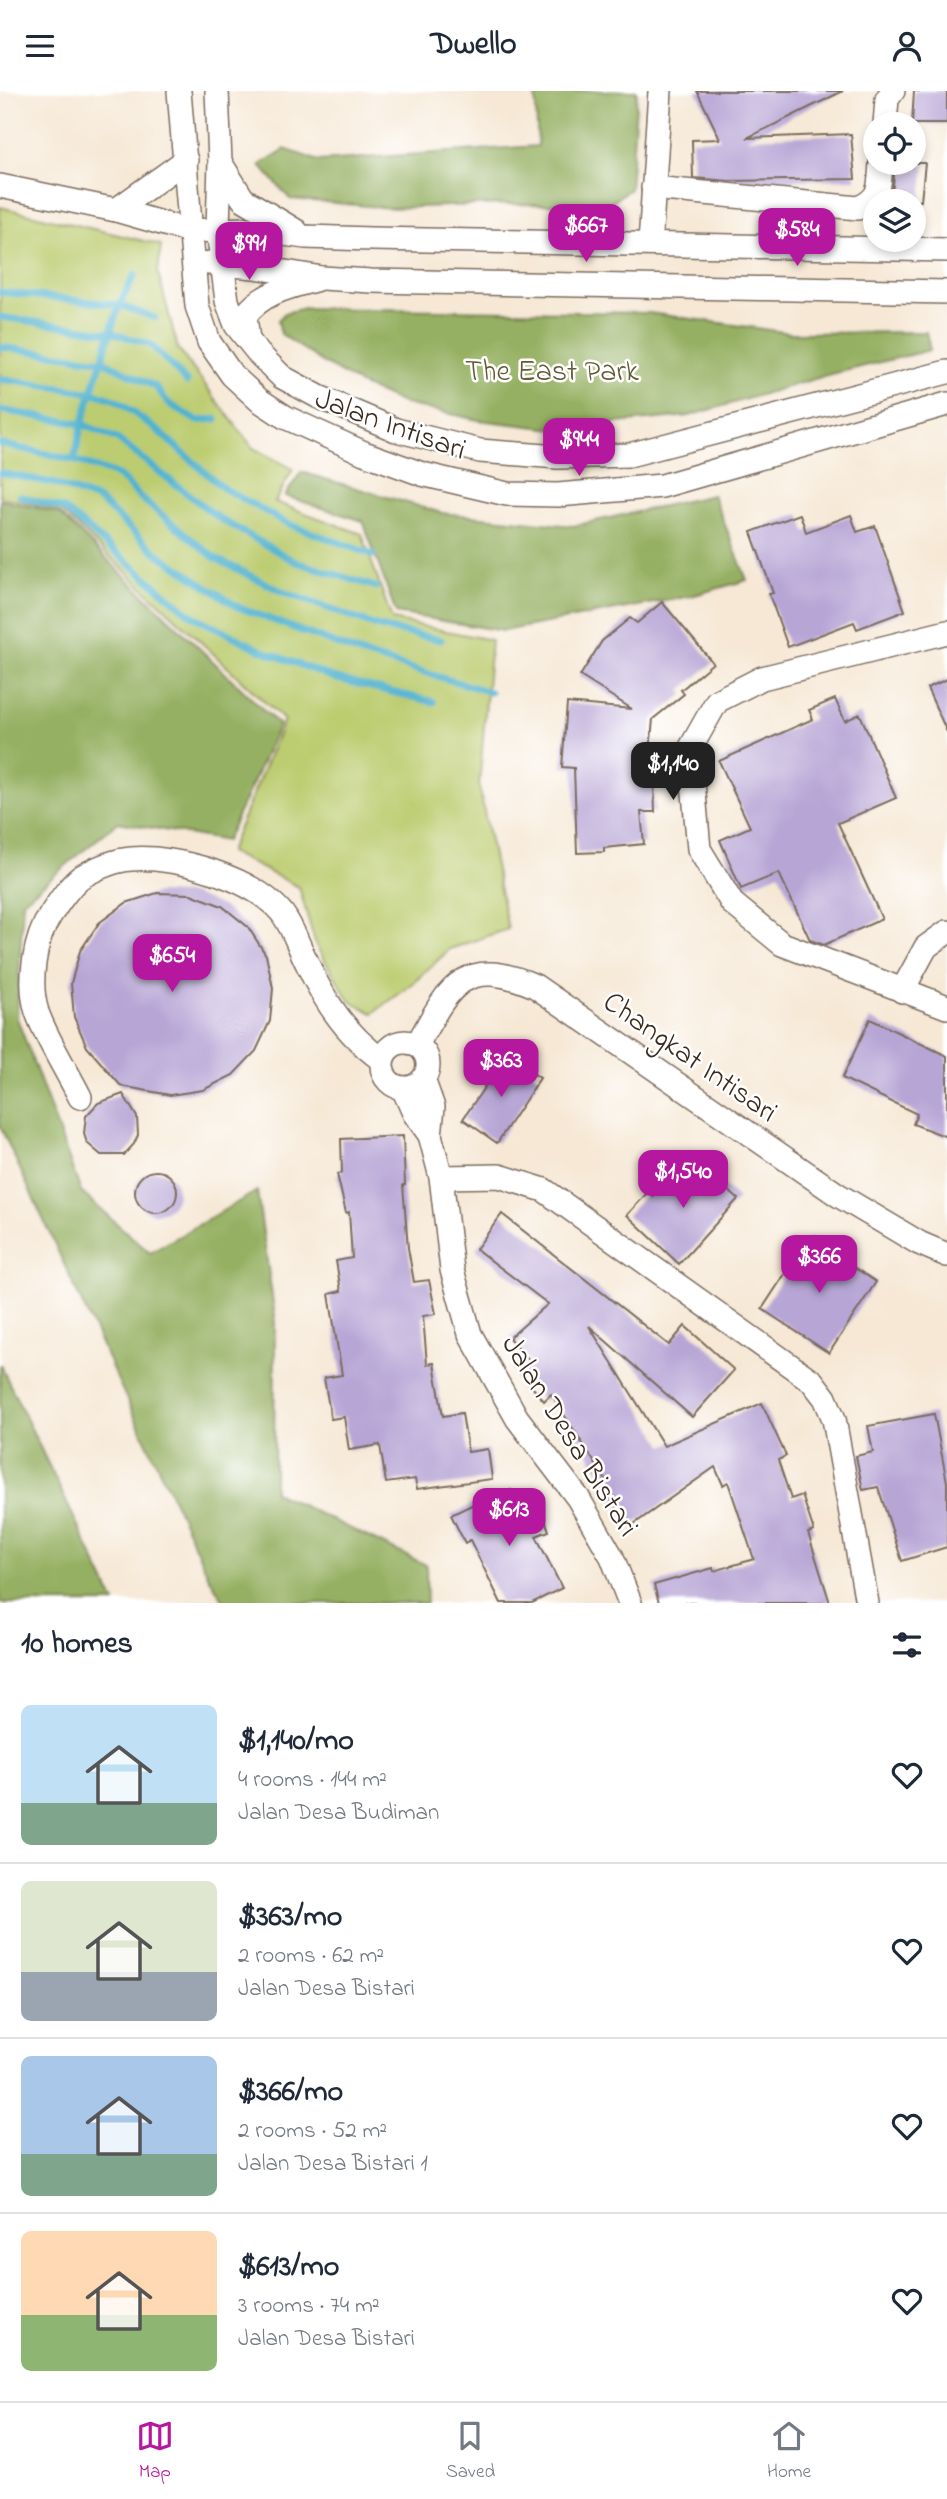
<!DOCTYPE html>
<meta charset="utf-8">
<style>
:root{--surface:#fff;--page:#f6f6f7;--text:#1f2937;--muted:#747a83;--line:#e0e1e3;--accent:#b5179e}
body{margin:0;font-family:"Indie Flower",sans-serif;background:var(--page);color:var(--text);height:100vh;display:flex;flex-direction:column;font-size:26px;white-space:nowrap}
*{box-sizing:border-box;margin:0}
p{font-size:23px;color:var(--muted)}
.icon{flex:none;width:38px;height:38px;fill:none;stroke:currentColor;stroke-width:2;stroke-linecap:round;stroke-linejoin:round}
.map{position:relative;height:1512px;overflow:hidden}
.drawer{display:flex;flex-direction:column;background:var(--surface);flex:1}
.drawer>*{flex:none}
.controls{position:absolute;left:863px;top:21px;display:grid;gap:14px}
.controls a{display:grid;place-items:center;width:63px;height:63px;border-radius:50%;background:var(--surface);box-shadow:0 4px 10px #0003;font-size:35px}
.price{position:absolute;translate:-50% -60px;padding:0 16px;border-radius:14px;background:var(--accent);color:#fff;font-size:23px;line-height:46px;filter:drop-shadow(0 2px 4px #0008)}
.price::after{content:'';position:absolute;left:50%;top:42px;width:21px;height:16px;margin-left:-10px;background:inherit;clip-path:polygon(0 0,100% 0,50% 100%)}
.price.current{background:#222;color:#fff}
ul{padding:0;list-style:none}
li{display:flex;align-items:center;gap:21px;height:175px;padding:0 21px}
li+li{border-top:2px solid var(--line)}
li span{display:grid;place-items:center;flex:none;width:196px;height:140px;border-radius:10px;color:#555}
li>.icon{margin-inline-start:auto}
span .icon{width:84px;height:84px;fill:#fffc;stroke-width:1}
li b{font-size:30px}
h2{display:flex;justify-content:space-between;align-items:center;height:84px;padding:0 21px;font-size:30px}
header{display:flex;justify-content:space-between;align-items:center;height:91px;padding:0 21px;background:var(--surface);font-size:32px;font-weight:800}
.dock{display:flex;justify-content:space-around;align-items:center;height:98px;border-top:2px solid var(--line);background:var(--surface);font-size:19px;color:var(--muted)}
.dock a{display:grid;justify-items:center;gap:4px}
.dock .current{color:var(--accent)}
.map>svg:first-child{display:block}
.green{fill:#bccc6f;stroke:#7c7b46;stroke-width:2}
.forest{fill:#95b062;stroke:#686d40;stroke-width:2}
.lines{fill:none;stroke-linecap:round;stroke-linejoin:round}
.stream{stroke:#51b3cf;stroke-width:7}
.building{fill:#b7a5d5}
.minor-casing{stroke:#7c6c5e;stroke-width:26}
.minor{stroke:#fff;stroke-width:23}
.labels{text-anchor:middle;stroke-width:5;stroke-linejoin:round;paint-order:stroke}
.park-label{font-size:30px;fill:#625b36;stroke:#fff}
.street-label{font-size:30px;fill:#3b2a1e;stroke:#fff}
</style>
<header><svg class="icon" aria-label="menu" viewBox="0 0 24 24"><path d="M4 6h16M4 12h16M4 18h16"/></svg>Dwello<svg class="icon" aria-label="person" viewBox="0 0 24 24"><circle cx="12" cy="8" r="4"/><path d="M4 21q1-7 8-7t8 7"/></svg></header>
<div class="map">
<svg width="947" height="1512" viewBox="0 0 947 1512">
<rect width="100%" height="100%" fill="#fff"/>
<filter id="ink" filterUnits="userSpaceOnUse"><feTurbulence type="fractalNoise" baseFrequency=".0143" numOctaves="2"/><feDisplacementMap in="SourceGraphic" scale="14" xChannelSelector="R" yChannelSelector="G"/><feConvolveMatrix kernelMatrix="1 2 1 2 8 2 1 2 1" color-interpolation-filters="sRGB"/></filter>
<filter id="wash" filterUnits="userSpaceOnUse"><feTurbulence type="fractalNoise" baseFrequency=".00686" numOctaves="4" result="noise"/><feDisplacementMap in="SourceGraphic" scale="28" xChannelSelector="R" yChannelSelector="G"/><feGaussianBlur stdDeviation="1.57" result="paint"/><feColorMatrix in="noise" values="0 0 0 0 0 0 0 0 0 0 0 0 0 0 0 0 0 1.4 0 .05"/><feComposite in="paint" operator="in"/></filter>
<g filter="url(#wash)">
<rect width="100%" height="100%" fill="#f6e8d5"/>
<polygon class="green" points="0,116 161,154 158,182 178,258 253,357 293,378 275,411 362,443 392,529 491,549 479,696 508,838 450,858 411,894 373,922 350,910 316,855 299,796 229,761 284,629 61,420 0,406"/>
<g class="forest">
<polygon points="535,0 637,0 630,98 607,114 508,113 390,117 290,108 260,74 285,58 319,70 538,55"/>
<polygon points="304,217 649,222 791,242 926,241 930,259 828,284 689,325 554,338 478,329 405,313 362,294 322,271 281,243 278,229 285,222"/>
<polygon points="301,381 442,422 573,435 713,404 747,489 691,505 503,540 396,522 363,430 285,405"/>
<polygon points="0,409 59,422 279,634 226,750 118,731 23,810 17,927 81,1101 150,1162 257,1100 275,1226 274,1401 426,1474 427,1512 225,1512 209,1486 0,1035"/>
<polygon points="0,1273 115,1512 0,1512"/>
</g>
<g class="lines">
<g class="stream">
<polyline points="0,201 119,214 155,227"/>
<polyline points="0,226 112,242 150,253 187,291"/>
<polyline points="0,256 103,270 156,296 168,312 197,330 216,328"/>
<polyline points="0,288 94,302 116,309 157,339 223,397 288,433 373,464"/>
<polyline points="0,319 82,333 117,348 220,428 296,471 376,496"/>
<polyline points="0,353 74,369 119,385 142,408 215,467 283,501 379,536 441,549"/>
<polyline points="74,369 82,333 119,214 135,184"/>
<polyline points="0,382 53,392 99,409 158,463 238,516 362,563 490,601"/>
<polyline points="20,405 64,418 191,524 261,559 337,588 434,611"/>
</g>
</g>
<g id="blocks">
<g class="building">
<polygon points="697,0 843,0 747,47 851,43 855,88 729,90 693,87 692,49 720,48"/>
<polygon points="914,0 947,0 947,33 912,33"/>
<polygon points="895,72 925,72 921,110 888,110 893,95"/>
<polygon points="800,423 806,441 851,424 857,441 875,435 905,520 857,538 854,531 788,556 769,503 773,502 751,441"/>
<polygon points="662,511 713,572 681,599 684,603 653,628 647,693 654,693 655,721 641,721 644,753 604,757 604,761 577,762 574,677 562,676 567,612 632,618 580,585 602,550 630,527 637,532"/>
<polygon points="947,588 947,641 927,597"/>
<polygon points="835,608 845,630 860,623 896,707 838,732 882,828 824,854 810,849 779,782 741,798 720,749 750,736 719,670 813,628 809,619"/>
<polygon points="157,802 191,803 222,815 248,836 266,864 273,897 270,930 256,960 233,984 203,999 170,1004 121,995 87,956 74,926 71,892 80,860 99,832 126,812"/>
<polygon points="870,928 947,965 947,1046 913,1033 917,1023 842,987"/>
<polygon points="506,964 540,987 497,1052 463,1028"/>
<polygon points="123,1003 137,1026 138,1044 134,1053 124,1064 101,1064 87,1052 84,1043 86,1025 98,1012"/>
<polygon points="403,1045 405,1094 403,1094 408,1157 414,1191 429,1189 436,1223 423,1225 427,1273 434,1272 443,1325 462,1322 468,1361 488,1358 492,1388 417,1398 415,1388 386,1392 380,1354 349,1359 344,1326 331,1328 324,1287 342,1284 329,1203 341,1200 336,1170 352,1167 349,1121 346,1122 337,1083 342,1082 341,1048"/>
<polygon points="690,1065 738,1108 679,1173 627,1124 649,1100 653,1105"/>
<circle cx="156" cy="1101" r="21"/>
<polygon points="502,1123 669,1254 685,1235 734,1279 692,1326 589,1235 664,1355 762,1312 786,1365 778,1369 791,1408 802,1404 814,1440 808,1442 830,1512 659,1512 654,1494 713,1477 714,1480 754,1468 728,1391 723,1394 715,1376 631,1435 602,1394 607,1391 551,1303 544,1310 519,1281 530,1270 509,1247 548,1213 476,1158"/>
<polygon points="809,1146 876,1191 829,1262 762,1218"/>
<polygon points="934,1323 947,1391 947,1456 902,1470 878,1396 863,1399 856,1365 873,1361 868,1335"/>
<polygon points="511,1399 522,1424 541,1417 549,1440 536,1445 562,1497 532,1512 501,1512 470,1449 465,1452 451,1424 494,1403 494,1406"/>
</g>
</g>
</g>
<g filter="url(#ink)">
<use href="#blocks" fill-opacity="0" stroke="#7c6c5e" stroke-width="2"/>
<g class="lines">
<defs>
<g id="minor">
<polyline points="179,0 197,215 209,251 232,284 259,309 285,326 364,362 422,383 507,403 558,404 662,395 947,313"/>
<polyline points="217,0 220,71 218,138 227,210 236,234 259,263 282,286 319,306 396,339 480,360 558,366 629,364 947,281"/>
<polyline points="885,33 887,8 893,0"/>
<polyline points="220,71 243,108 296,140"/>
<polyline points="0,95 116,119 189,140 248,138 305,146 372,148 947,159"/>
<path d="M653,97L858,117C882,107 879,95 881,72"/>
<polyline points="116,119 186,69"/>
<polyline points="650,153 660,0"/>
<polyline points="209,172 255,176 322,187 371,190 947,201"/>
<path d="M248,249L245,225C261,202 289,196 315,189"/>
<polyline points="947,541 762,587 717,610 690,658 699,758 732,812 782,853 947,916"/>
<polyline points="902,900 926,856 947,841"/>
<circle cx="405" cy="974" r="23"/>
<path d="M417,954C449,896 463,864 535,895L838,1104L919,1152L947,1164"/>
<polyline points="403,997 414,1022 430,1044 433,1016 423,988"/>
<path d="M80,1006C67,980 46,947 37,921C28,892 34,848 51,823C59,811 69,795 81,786C95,778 115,769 131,768C176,764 253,787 282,822C294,838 299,857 308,874C325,912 348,945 382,969"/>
<polyline points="430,1044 441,1086 452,1179 470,1243 517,1327 578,1407 612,1466 630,1512"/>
<polyline points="441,1086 499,1085 544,1099 812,1290 825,1307 834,1328 867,1512"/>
</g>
</defs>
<use href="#minor" class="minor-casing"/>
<use href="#minor" class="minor"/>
</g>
</g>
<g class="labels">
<g class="park-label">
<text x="552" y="289">The East Park</text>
</g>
<g class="street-label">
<text transform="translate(391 332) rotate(20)" y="10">Jalan Intisari</text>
<text transform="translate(691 965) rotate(35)" y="10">Changkat Intisari</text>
<text transform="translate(571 1344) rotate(58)" y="10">Jalan Desa Bistari</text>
</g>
</g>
</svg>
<div class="controls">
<a><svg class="icon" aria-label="locate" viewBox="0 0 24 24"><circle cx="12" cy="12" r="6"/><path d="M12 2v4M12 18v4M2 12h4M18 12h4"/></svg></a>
<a><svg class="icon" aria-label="layers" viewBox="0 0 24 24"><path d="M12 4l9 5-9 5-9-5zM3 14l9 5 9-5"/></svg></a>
</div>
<b class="price" style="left:586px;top:173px">$667</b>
<b class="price" style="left:797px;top:177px">$584</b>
<b class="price" style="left:249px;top:191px">$991</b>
<b class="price" style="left:579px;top:387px">$944</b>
<b class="price current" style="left:673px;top:711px">$1,140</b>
<b class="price" style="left:172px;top:903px">$654</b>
<b class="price" style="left:501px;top:1008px">$363</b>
<b class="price" style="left:683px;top:1119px">$1,540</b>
<b class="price" style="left:819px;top:1204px">$366</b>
<b class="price" style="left:509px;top:1457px">$613</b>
</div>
<section class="drawer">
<h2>10 homes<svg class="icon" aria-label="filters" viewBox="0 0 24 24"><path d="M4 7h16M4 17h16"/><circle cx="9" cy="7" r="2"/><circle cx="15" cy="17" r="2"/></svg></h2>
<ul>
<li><span style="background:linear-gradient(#bfe0f5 70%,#7fa58c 0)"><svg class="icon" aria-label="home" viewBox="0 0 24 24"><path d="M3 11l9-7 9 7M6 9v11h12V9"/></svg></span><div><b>$1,140/mo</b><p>4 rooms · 144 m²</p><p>Jalan Desa Budiman</p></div><svg class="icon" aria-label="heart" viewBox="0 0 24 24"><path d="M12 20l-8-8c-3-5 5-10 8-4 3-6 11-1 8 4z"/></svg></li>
<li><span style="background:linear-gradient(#dfe7d0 65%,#9aa5b1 0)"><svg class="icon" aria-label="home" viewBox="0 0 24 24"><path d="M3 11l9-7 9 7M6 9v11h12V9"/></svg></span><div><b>$363/mo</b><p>2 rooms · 62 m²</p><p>Jalan Desa Bistari</p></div><svg class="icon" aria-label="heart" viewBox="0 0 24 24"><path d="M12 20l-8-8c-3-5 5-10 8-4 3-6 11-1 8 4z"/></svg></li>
<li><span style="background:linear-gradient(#a9c7e8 70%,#7fa58c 0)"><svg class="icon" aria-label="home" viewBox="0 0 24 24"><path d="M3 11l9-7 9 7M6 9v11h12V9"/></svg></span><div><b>$366/mo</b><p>2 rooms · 52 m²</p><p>Jalan Desa Bistari 1</p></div><svg class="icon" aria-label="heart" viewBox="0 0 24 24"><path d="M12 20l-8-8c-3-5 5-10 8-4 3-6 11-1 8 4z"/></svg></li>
<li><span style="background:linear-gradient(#ffd9b3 60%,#8fb573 0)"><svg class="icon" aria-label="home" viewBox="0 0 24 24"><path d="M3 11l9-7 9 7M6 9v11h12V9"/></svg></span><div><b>$613/mo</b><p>3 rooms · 74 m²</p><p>Jalan Desa Bistari</p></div><svg class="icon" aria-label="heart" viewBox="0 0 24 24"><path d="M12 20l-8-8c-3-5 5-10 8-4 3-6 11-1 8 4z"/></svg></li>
</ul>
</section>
<nav class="dock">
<a class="current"><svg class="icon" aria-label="map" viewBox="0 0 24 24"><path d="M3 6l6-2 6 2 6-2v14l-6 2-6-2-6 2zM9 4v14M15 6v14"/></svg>Map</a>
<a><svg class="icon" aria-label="saved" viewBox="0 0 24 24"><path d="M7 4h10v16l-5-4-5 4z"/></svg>Saved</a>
<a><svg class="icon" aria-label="home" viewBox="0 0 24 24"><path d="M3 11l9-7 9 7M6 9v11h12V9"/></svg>Home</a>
</nav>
